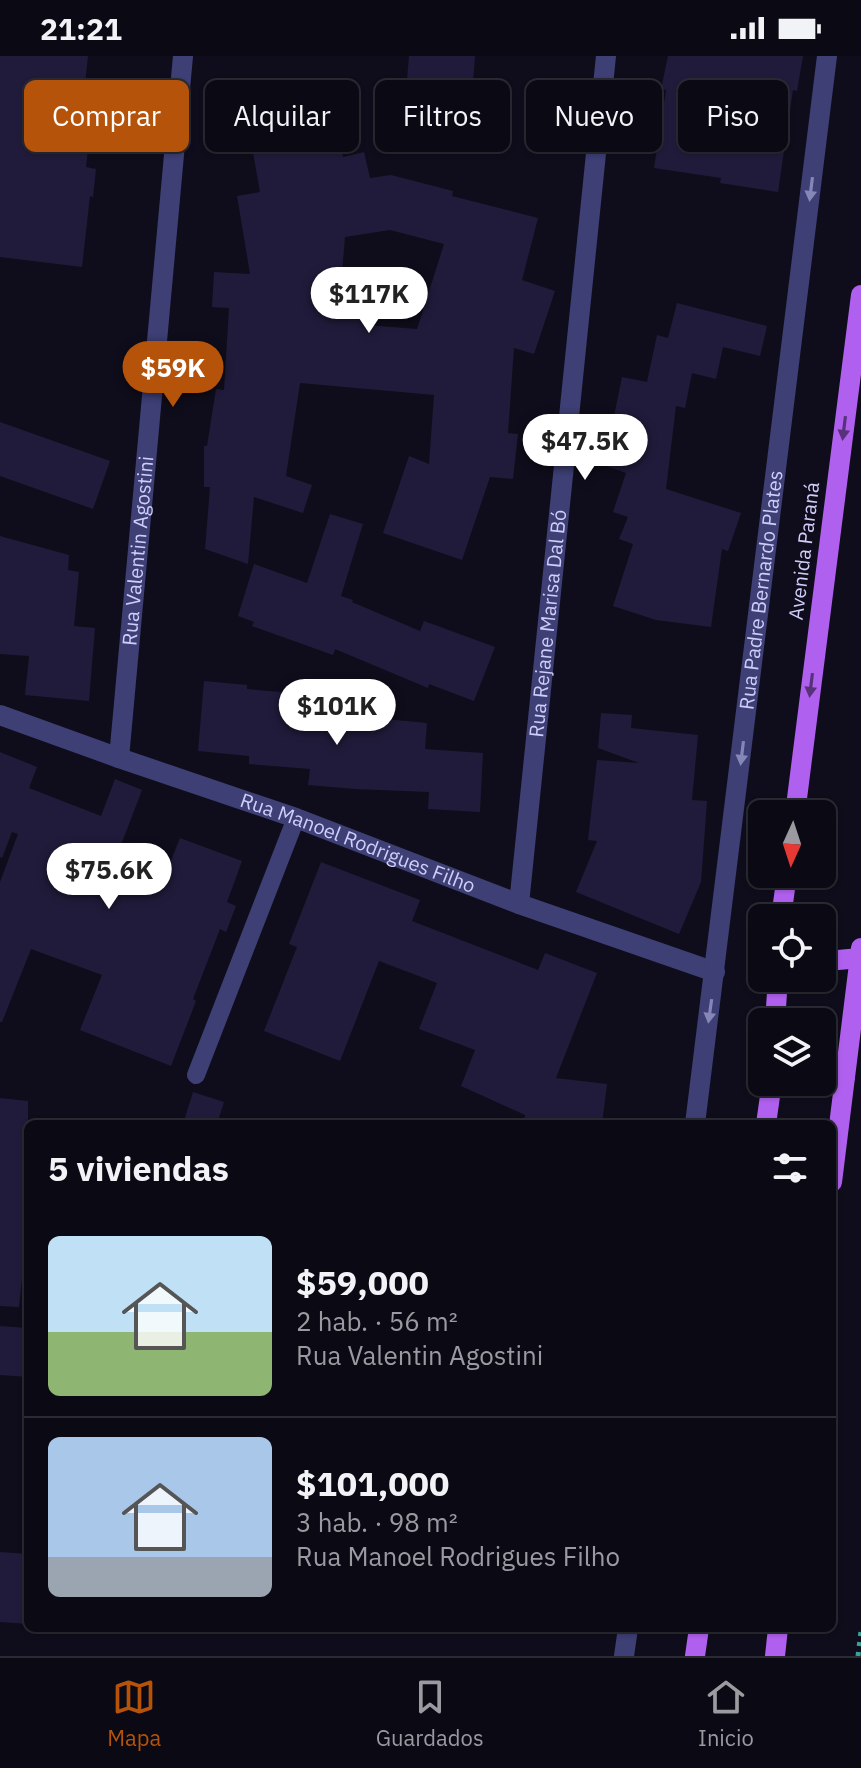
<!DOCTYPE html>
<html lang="es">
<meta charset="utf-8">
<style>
:root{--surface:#0b0a14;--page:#14131d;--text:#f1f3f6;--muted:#9a9aa0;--line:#2b2b34;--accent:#b45309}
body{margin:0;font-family:"IBM Plex Sans",sans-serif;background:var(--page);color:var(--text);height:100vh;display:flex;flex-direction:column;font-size:30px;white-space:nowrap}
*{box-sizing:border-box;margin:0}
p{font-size:26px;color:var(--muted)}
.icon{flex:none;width:44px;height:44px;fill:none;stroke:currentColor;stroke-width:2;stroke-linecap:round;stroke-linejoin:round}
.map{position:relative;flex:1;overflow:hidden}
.panel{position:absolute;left:24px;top:1064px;width:812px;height:512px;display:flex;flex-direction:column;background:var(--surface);border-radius:12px;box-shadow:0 2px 6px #0004,0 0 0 2px var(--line)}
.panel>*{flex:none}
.hud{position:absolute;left:24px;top:24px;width:814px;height:72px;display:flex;gap:16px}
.needle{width:52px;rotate:183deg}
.tools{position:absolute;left:748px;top:744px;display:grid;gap:16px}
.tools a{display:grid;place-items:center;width:88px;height:88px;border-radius:12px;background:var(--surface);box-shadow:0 2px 6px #0004,0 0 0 2px var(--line);font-size:40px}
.price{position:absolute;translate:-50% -68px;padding:0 18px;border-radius:28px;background:#fff;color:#222;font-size:26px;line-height:52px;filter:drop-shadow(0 2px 4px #0008)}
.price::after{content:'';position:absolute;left:50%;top:48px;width:24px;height:18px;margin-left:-12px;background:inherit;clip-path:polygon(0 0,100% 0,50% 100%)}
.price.selected{background:var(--accent);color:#fff}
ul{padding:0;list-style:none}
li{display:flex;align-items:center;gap:24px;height:200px;padding:0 24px}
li+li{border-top:2px solid var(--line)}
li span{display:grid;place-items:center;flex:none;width:224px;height:160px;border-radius:12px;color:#555}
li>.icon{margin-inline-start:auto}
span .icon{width:96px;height:96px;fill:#fffc;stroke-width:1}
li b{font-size:34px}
h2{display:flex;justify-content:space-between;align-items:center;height:96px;padding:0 24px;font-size:34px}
.chip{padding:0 28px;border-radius:12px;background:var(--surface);box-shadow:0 2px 6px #0004,0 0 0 2px var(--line);font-size:28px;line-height:72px}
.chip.selected{background:var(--accent);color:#fff}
.status{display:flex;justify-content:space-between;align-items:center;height:56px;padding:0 40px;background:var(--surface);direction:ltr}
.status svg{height:22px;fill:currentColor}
.tabs{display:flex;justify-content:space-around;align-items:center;height:112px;border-top:2px solid var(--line);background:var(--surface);font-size:22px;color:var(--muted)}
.tabs a{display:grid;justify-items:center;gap:4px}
.tabs .selected{color:var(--accent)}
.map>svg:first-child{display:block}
.building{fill:#201b3a;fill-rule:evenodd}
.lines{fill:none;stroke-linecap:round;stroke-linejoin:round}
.path{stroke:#39a195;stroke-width:5;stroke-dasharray:4 6;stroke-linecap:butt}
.lane{stroke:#3d3f75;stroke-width:18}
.street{stroke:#3d3f75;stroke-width:20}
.primary{stroke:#b060ee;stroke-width:20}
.oneway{fill:#8686b8}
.oneway2{fill:#57327a}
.labels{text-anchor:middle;stroke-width:6;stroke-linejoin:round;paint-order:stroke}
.street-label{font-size:20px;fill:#cfcdfa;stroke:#0f0d1b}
</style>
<div class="status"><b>21:21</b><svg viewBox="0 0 49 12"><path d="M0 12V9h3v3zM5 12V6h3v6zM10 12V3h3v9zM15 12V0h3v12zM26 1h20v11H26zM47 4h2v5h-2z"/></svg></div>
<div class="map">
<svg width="861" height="1600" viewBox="0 0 861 1600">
<rect width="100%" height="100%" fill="#0f0d1b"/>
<g class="building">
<polygon points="0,0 88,0 79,83 89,84 86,111 96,113 93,141 90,140 82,211 0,201"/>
<polygon points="409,0 475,0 470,64 404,59"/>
<polygon points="668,0 803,0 797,35 793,34 778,136 720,127 721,122 654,112 666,34 661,33"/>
<path d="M339,77L343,101L364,96L370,122L391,119L453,135L452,140L538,162L522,224L555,235L534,298L514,292L508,377L518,378L513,423L490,421L462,504L383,477L409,400L429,408L434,339L300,327L286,420L312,429L303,457L254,441L248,508L205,493L210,431H204V390H207L216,333L224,334L229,252L212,251L214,216L250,218L237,140L260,136L252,91ZM390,174L444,188L417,273L366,269L368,254L339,252L345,181Z"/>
<polygon points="677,247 767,270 760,300 723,291 716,323 692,317 685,352 676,350 666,433 741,457 728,495 722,493 711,571 656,564 613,550 633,488 619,483 628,461 613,456 626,417 603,409 608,375 611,375 622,321 647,326 657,279 668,282"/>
<polygon points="0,366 110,405 93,453 0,420"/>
<polygon points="330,458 363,468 341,540 353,544 352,546 420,575 424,565 495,591 474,645 429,628 428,632 335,593 333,599 252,570 254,566 238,560 254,508 307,527"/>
<polygon points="0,480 69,499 68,514 79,516 74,570 95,572 89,645 25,639 29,600 0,598"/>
<polygon points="204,625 247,629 247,633 303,638 302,655 427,667 425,693 483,697 480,756 428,753 429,736 355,733 308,729 310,713 249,708 249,700 198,695"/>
<polygon points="601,657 632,659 631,672 698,679 692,744 707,745 701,826 679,878 576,836 597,785 588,784 597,704 639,707 598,692"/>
<polygon points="0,696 37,711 29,732 101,760 115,723 142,734 121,789 170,807 180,782 242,805 227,846 236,850 226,876 220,873 193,943 196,945 171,1010 80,974 102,919 31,893 2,966 0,966 0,826 18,778 12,776 2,802 0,801"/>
<polygon points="321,806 420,844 412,865 538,914 545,897 597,917 556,1022 607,1028 602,1068 524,1068 525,1059 461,1030 475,994 419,973 437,927 379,905 340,1005 264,975 297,891 289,888"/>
<polygon points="193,1036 224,1046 217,1068 183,1068"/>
<polygon points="0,1042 28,1045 28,1168 19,1251 0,1250"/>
<polygon points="0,1270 28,1272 28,1321 0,1319"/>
<polygon points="0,1496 28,1498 28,1568 0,1566"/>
</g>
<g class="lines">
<polyline class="path" points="858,1600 861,1575"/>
<polyline class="lane" points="196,1019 296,762"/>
<g class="street">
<path id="s1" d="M0,659L119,702L296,762L519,848L715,916"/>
<path id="s2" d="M119,702L183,0"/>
<path id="s3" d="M519,848L606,0"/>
<path id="s4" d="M695,1068L827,0"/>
<polyline points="624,1600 628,1572"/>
</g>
<g class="primary">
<polyline points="795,758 861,239"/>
<polyline points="781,862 787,818"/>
<polyline points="822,901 838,904 860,902"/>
<polyline points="775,966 778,922"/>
<polyline points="822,1006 829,1007 845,1021"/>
<polyline points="766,1068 772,1026"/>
<polyline points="832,1126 861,892"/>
<polyline points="695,1600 699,1572"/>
<polyline points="775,1600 778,1572"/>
</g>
</g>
<defs><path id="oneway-solid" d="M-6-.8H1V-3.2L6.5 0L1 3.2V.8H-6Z" transform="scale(2)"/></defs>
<g class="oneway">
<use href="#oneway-solid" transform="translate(811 133) rotate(97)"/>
<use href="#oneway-solid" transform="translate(742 697) rotate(97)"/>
<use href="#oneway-solid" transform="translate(710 955) rotate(98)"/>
</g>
<g class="oneway2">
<use href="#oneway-solid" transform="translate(844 372) rotate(97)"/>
<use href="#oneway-solid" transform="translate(811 629) rotate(97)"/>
</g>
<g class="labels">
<g class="street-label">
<text dy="7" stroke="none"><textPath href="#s2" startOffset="208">Rua Valentin Agostini</textPath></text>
<text transform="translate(804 495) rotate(-83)" y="7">Avenida Paraná</text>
<text dy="7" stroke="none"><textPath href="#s4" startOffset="538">Rua Padre Bernardo Plates</textPath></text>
<text dy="7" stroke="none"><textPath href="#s3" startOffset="282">Rua Rejane Marisa Dal Bó</textPath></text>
<text dy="7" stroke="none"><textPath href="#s1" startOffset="380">Rua Manoel Rodrigues Filho</textPath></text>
</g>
</g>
</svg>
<div class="tools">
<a><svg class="needle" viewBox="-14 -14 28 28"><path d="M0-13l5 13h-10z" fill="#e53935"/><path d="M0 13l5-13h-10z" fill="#9a9aa0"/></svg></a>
<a><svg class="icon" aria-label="locate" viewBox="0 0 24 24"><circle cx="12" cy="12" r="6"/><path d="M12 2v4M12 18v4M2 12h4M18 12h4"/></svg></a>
<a><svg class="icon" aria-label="layers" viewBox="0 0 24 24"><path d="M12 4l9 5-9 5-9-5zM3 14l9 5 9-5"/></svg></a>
</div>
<b class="price" style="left:369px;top:279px">$117K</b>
<b class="price selected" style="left:173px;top:353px">$59K</b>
<b class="price" style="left:585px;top:426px">$47.5K</b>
<b class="price" style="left:337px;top:691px">$101K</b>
<b class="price" style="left:109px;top:855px">$75.6K</b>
<div class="hud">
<a class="chip selected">Comprar</a>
<a class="chip">Alquilar</a>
<a class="chip">Filtros</a>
<a class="chip">Nuevo</a>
<a class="chip">Piso</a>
</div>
<section class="panel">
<h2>5 viviendas<svg class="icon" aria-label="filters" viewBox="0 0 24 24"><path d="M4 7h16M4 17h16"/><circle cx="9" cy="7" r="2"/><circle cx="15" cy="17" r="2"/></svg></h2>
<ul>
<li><span style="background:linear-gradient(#bfe0f5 60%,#8fb573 0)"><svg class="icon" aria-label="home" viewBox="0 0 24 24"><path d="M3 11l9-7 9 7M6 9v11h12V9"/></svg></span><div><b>$59,000</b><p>2 hab. · 56 m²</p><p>Rua Valentin Agostini</p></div></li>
<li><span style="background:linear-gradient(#a9c7e8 75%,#9aa5b1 0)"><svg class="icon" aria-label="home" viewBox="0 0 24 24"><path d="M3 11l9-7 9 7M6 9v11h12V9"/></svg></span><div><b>$101,000</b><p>3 hab. · 98 m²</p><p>Rua Manoel Rodrigues Filho</p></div></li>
</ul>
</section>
</div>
<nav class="tabs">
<a class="selected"><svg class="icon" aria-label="map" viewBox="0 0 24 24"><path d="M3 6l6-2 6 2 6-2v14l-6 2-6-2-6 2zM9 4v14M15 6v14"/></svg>Mapa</a>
<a><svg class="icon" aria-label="saved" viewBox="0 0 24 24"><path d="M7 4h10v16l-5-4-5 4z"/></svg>Guardados</a>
<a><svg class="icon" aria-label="home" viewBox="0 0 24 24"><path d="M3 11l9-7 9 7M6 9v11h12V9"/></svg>Inicio</a>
</nav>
